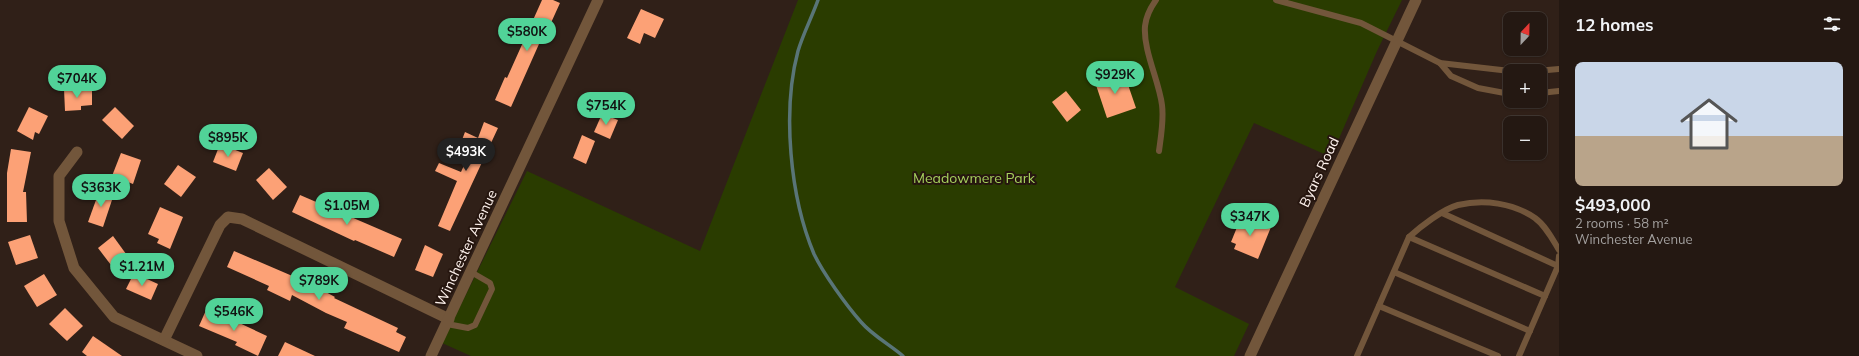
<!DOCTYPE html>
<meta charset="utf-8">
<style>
:root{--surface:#241812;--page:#2c211b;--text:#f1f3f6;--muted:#a3a09f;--line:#413732;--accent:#51d398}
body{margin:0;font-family:Mulish,sans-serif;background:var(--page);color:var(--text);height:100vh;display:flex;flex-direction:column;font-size:15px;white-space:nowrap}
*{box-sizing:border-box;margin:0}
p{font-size:13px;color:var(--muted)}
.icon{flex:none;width:22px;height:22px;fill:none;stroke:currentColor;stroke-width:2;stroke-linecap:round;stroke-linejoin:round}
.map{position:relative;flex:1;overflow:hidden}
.sheet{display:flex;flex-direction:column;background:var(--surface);width:300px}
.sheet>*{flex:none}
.needle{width:26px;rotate:22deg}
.buttons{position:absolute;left:1503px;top:12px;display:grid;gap:8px}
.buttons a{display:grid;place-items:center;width:44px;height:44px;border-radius:8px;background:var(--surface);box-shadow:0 1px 3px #0004,0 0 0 1px var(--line);font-size:20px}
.price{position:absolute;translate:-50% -34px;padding:0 9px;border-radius:14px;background:var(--accent);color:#111;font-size:13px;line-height:26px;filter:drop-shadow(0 1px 2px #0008)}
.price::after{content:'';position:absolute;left:50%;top:24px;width:12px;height:9px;margin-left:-6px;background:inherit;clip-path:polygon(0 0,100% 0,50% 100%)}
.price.current{background:#222;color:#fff}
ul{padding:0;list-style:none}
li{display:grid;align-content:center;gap:8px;height:212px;padding:0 16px}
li+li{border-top:1px solid var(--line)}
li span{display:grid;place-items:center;height:124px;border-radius:8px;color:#555}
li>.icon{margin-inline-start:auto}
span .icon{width:72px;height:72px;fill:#fffc;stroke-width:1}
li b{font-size:17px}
h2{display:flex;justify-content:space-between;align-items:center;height:48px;padding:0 16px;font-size:17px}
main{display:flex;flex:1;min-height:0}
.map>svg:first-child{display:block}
.green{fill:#2a3c00}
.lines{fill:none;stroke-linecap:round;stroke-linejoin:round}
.stream{stroke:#597577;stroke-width:3.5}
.building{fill:#fca176}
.service{stroke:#72563b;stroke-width:6}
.minor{stroke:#72563b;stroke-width:11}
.tertiary{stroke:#72563b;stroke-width:11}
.labels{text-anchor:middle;stroke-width:4;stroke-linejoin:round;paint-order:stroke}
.street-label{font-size:14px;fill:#fef2ed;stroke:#26160f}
.park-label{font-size:14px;fill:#a7d25e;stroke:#26160f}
</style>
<main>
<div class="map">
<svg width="1559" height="356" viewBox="0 0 1559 356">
<rect width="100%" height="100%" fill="#302018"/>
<polygon class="green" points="798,0 1402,0 1377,51 1331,157 1254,123 1175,287 1249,324 1234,356 471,356 442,343 527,171 700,251"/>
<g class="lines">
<path class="stream" d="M818,0C812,17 803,34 798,51C782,111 790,197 814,254C823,273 846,305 861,322C872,335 890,345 903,356"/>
</g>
<g class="building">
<polygon points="542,0 553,0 560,3 545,36 543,35 511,107 495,100 505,77 507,78"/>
<polygon points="641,9 664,19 655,38 644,33 640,44 627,38"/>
<polygon points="1124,73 1136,108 1107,118 1095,82"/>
<polygon points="92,88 92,105 81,106 81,110 65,111 64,89"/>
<polygon points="1066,91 1081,110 1067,122 1052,102"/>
<polygon points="29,107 48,116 39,134 35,132 33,140 17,131"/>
<polygon points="115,107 134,126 122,139 102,120"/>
<polygon points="602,114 618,120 610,139 594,132"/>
<polygon points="484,122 498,128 450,231 438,226 457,181 435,171 439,163 461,172 471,150 460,145 465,132 478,138"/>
<polygon points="582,135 595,141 586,164 573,158"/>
<polygon points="220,144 243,153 236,171 213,162"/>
<polygon points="11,149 31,152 23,192 26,192 27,222 7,222 7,173"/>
<polygon points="121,153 141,160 133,184 112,176"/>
<polygon points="178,165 196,177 181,197 164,184"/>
<polygon points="269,168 287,187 273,200 256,180"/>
<polygon points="100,189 114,194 103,227 88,222"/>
<polygon points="300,195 402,239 394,257 355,240 354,241 292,212"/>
<polygon points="160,207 183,217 170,249 157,243 159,239 148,234"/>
<polygon points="1242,215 1271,227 1258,259 1234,249 1236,244 1231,242"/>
<polygon points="30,235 38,258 16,265 8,242"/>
<polygon points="113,236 129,258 114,269 98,248"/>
<polygon points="425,245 443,254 433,277 415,270"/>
<polygon points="234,251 311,284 335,297 334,298 398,328 396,332 406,337 399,352 344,328 347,322 326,313 292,295 290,301 267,290 269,286 227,267"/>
<polygon points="134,273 158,284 151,300 126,289"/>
<polygon points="44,274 57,295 37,307 24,286"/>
<polygon points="65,308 83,326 67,341 49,324"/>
<polygon points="207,308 267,336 258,356 235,345 237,342 199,326"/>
<polygon points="93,336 122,356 87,356 82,352"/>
<polygon points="285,342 315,356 278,356"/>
</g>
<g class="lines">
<g class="service">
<path d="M1156,0C1151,7 1146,17 1145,26C1143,50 1159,81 1162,105C1164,120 1161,136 1159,151"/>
<polyline points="1276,0 1361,23 1440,63 1510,71"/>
<polyline points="1440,63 1451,76 1478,88 1510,94"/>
<polyline points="1536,71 1559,69"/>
<polyline points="1540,93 1559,91"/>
<polyline points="1442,213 1558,266"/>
<polyline points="1409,237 1545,296"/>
<polyline points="1394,272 1530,331"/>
<polyline points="1379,306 1498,356"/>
<polyline points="447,324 468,328 475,325 492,289 490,283 471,272"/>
<path d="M1357,356L1409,237C1420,227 1443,209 1458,205C1484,199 1513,203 1535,218C1546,226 1553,240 1559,250"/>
<polyline points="1519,356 1558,266 1559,256"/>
</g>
<g class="minor">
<polyline points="77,152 59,176 59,221 74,268 114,317 197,356"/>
<polyline points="164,340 220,225 228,217 242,219 449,319"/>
<polyline points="431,356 598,0"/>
</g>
<polyline class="tertiary" points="1250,356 1416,0"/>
</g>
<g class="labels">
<g class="street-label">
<text transform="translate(1319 172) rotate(-65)" y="5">Byars Road</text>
<text transform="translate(466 248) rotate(-65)" y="5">Winchester Avenue</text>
</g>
<g class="park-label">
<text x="974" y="183">Meadowmere Park</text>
</g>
</g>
</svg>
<div class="buttons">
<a><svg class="needle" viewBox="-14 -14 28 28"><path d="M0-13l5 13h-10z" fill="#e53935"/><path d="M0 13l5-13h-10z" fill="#a3a09f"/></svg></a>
<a>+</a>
<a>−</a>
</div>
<b class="price" style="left:527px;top:52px">$580K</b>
<b class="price" style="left:1115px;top:95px">$929K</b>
<b class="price" style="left:77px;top:99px">$704K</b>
<b class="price" style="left:606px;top:126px">$754K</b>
<b class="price" style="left:228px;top:158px">$895K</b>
<b class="price current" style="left:466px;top:172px">$493K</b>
<b class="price" style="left:101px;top:208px">$363K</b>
<b class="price" style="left:347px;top:226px">$1.05M</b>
<b class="price" style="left:1250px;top:237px">$347K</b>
<b class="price" style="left:142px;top:287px">$1.21M</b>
<b class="price" style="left:319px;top:301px">$789K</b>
<b class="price" style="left:234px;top:332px">$546K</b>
</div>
<section class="sheet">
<h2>12 homes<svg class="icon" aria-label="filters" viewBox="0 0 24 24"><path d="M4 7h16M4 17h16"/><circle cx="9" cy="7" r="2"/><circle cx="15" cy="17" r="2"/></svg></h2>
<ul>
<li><span style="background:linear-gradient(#c9d6e8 60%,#b9a48a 0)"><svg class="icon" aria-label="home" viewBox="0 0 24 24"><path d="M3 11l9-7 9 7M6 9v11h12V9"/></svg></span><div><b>$493,000</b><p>2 rooms · 58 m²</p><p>Winchester Avenue</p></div></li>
</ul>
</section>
</main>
